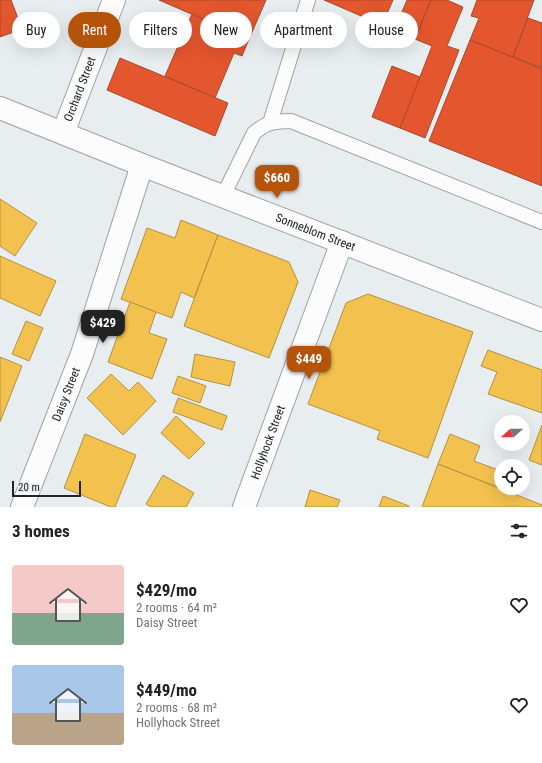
<!DOCTYPE html>
<meta charset="utf-8">
<style>
:root{--surface:#fff;--page:#f2f2f2;--text:#202124;--muted:#757577;--accent:#b45309}
body{margin:0;font-family:"Roboto Condensed",sans-serif;background:var(--page);color:var(--text);height:100vh;display:flex;flex-direction:column;font-size:15px;white-space:nowrap}
*{box-sizing:border-box;margin:0}
p{font-size:13px;color:var(--muted)}
.icon{flex:none;width:22px;height:22px;fill:none;stroke:currentColor;stroke-width:2;stroke-linecap:round;stroke-linejoin:round}
.map{position:relative;height:507px;overflow:hidden}
.side{display:flex;flex-direction:column;background:var(--surface);flex:1}
.side>*{flex:none}
.top-card{position:absolute;left:12px;top:12px;width:518px;height:36px;display:flex;gap:8px}
.needle{width:26px;rotate:249deg}
.buttons{position:absolute;left:494px;top:415px;display:grid;gap:8px}
.buttons a{display:grid;place-items:center;width:36px;height:36px;border-radius:50%;background:var(--surface);box-shadow:0 4px 16px #0002;font-size:20px}
.scale{position:absolute;left:12px;bottom:10px;width:69px;box-sizing:border-box;padding-left:4px;border:2px solid #212427;border-top:0;font-size:11px;line-height:14px;white-space:nowrap;color:#212427;-webkit-text-stroke:3px #e5edf4;paint-order:stroke}
.price{position:absolute;translate:-50% -34px;padding:0 9px;border-radius:8px;background:var(--accent);color:#fff;font-size:13px;line-height:26px;filter:drop-shadow(0 1px 2px #0008)}
.price::after{content:'';position:absolute;left:50%;top:24px;width:12px;height:9px;margin-left:-6px;background:inherit;clip-path:polygon(0 0,100% 0,50% 100%)}
.price.active{background:#222;color:#fff}
ul{padding:0;list-style:none}
li{display:flex;align-items:center;gap:12px;height:100px;padding:0 12px}
li span{display:grid;place-items:center;flex:none;width:112px;height:80px;border-radius:4px;color:#555}
li>.icon{margin-inline-start:auto}
span .icon{width:48px;height:48px;fill:#fffc;stroke-width:1}
li b{font-size:17px}
h2{display:flex;justify-content:space-between;align-items:center;height:48px;padding:0 12px;font-size:17px}
.tag{padding:0 14px;border-radius:18px;background:var(--surface);box-shadow:0 4px 16px #0002;font-size:14px;line-height:36px}
.tag.active{background:var(--accent);color:#fff}
.map>svg:first-child{display:block}
.homes{fill:#f2c14e;stroke:#b39242}
.shops{fill:#e4572e;stroke:#aa482c}
.lines{fill:none;stroke-linecap:round;stroke-linejoin:round}
.service-casing{stroke:#9fa3a6;stroke-width:16}
.minor-casing{stroke:#9fa3a6;stroke-width:24}
.service{stroke:#fcfcfd;stroke-width:14}
.minor{stroke:#fcfcfd;stroke-width:22}
.labels{text-anchor:middle;stroke-width:4;stroke-linejoin:round;paint-order:stroke}
.street-label{font-size:12px;fill:#212427;stroke:#e5edf4}
</style>
<div class="map">
<svg width="542" height="507" viewBox="0 0 542 507">
<rect width="100%" height="100%" fill="#e8edf0"/>
<g class="homes">
<polygon points="0,199 37,223 15,256 0,246"/>
<polygon points="181,220 218,235 194,298 181,292 172,318 121,299 147,228 175,238"/>
<polygon points="218,235 289,262 298,282 269,358 184,326"/>
<polygon points="0,256 56,281 40,316 0,298"/>
<polygon points="368,294 473,332 428,458 377,439 380,431 308,404 346,303"/>
<polygon points="130,302 156,312 149,333 167,339 152,379 108,362"/>
<polygon points="26,321 43,328 29,361 12,354"/>
<polygon points="488,350 542,370 542,413 488,394 497,372 481,366"/>
<polygon points="195,354 235,362 230,386 191,377"/>
<polygon points="0,357 22,366 0,422"/>
<polygon points="111,374 129,391 138,382 156,401 123,435 87,398"/>
<polygon points="178,376 206,386 200,403 172,393"/>
<polygon points="178,398 227,416 222,430 173,412"/>
<polygon points="176,416 205,443 189,459 161,433"/>
<polygon points="542,425 542,465 529,460"/>
<polygon points="85,434 136,455 115,507 111,507 64,488"/>
<polygon points="450,434 480,446 474,461 501,471 501,477 497,487 438,464"/>
<polygon points="438,464 542,505 542,507 422,507"/>
<polygon points="163,475 194,493 186,507 151,507 146,504"/>
<polygon points="310,490 340,500 337,507 305,507"/>
<polygon points="383,496 409,506 409,507 379,507"/>
</g>
<g class="shops">
<polygon points="0,0 11,0 22,29 0,37"/>
<polygon points="159,0 266,0 249,39"/>
<polygon points="324,0 393,0 382,25"/>
<polygon points="407,0 431,0 415,39 394,31"/>
<polygon points="431,0 447,0 463,7 447,46 459,50 425,138 400,128 432,46 415,39"/>
<polygon points="477,0 534,0 513,57 470,40 479,18 471,16"/>
<polygon points="192,14 249,39 242,56 234,53 215,98 165,76"/>
<polygon points="528,18 542,23 542,68 513,57"/>
<polygon points="470,40 542,69 542,186 429,141"/>
<polygon points="120,58 228,103 215,136 107,90"/>
<polygon points="392,66 420,77 400,128 372,117"/>
</g>
<g class="lines">
<defs>
<g id="service">
<polyline points="270,123 308,0"/>
<path d="M223,196L254,133C267,122 275,121 291,121L542,222"/>
</g>
<g id="minor">
<path id="s1" d="M0,108L142,165L542,320"/>
<path id="s2" d="M63,133L114,0"/>
<path id="s3" d="M22,507L82,354L142,165"/>
<path id="s4" d="M244,507L342,242"/>
</g>
</defs>
<use href="#service" class="service-casing"/>
<use href="#minor" class="minor-casing"/>
<use href="#service" class="service"/>
<use href="#minor" class="minor"/>
</g>
<g class="labels">
<g class="street-label">
<text dy="4" stroke="none"><textPath href="#s2" startOffset="47">Orchard Street</textPath></text>
<text dy="4" stroke="none"><textPath href="#s1" startOffset="339">Sonneblom Street</textPath></text>
<text dy="4" stroke="none"><textPath href="#s3" startOffset="121">Daisy Street</textPath></text>
<text dy="4" stroke="none"><textPath href="#s4" startOffset="69">Hollyhock Street</textPath></text>
</g>
</g>
</svg>
<div class="buttons">
<a><svg class="needle" viewBox="-14 -14 28 28"><path d="M0-13l5 13h-10z" fill="#e53935"/><path d="M0 13l5-13h-10z" fill="#757577"/></svg></a>
<a><svg class="icon" aria-label="locate" viewBox="0 0 24 24"><circle cx="12" cy="12" r="6"/><path d="M12 2v4M12 18v4M2 12h4M18 12h4"/></svg></a>
</div>
<div class="scale">20 m</div>
<b class="price" style="left:277px;top:199px">$660</b>
<b class="price active" style="left:103px;top:344px">$429</b>
<b class="price" style="left:309px;top:380px">$449</b>
<div class="top-card">
<a class="tag">Buy</a>
<a class="tag active">Rent</a>
<a class="tag">Filters</a>
<a class="tag">New</a>
<a class="tag">Apartment</a>
<a class="tag">House</a>
</div>
</div>
<section class="side">
<h2>3 homes<svg class="icon" aria-label="filters" viewBox="0 0 24 24"><path d="M4 7h16M4 17h16"/><circle cx="9" cy="7" r="2"/><circle cx="15" cy="17" r="2"/></svg></h2>
<ul>
<li><span style="background:linear-gradient(#f6c9c9 60%,#7fa58c 0)"><svg class="icon" aria-label="home" viewBox="0 0 24 24"><path d="M3 11l9-7 9 7M6 9v11h12V9"/></svg></span><div><b>$429/mo</b><p>2 rooms · 64 m²</p><p>Daisy Street</p></div><svg class="icon" aria-label="heart" viewBox="0 0 24 24"><path d="M12 20l-8-8c-3-5 5-10 8-4 3-6 11-1 8 4z"/></svg></li>
<li><span style="background:linear-gradient(#a9c7e8 60%,#b9a48a 0)"><svg class="icon" aria-label="home" viewBox="0 0 24 24"><path d="M3 11l9-7 9 7M6 9v11h12V9"/></svg></span><div><b>$449/mo</b><p>2 rooms · 68 m²</p><p>Hollyhock Street</p></div><svg class="icon" aria-label="heart" viewBox="0 0 24 24"><path d="M12 20l-8-8c-3-5 5-10 8-4 3-6 11-1 8 4z"/></svg></li>
</ul>
</section>
